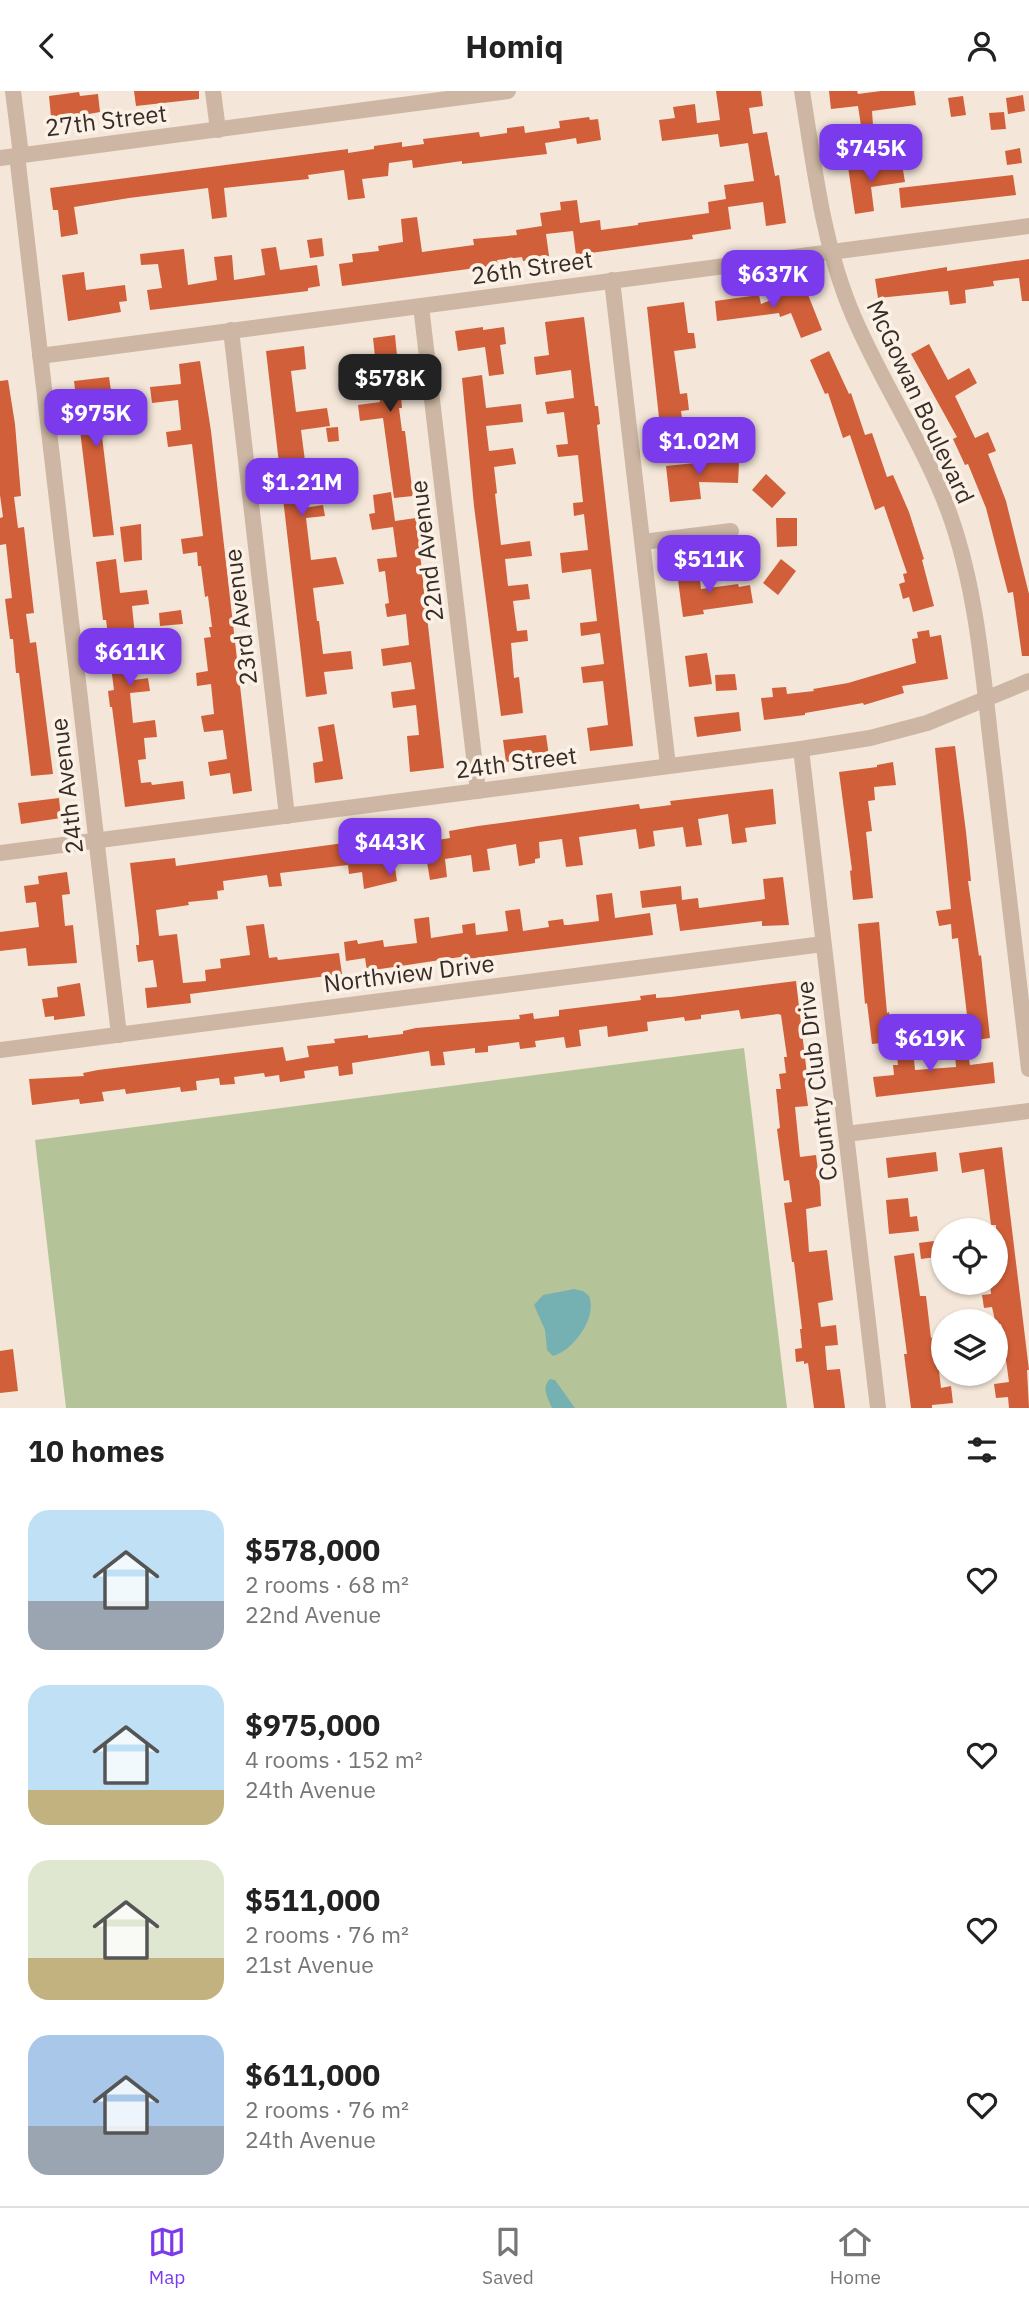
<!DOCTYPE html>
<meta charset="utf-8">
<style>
:root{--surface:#fff;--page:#f2f2f2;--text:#222;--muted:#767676;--line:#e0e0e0;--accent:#7c3aed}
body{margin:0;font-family:"IBM Plex Sans",sans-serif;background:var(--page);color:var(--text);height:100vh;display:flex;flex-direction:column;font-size:26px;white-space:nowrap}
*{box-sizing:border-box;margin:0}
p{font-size:23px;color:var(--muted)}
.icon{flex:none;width:38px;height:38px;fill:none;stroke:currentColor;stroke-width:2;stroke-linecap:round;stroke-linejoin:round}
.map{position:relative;height:1317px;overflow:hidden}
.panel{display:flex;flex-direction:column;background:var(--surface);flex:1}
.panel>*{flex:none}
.controls{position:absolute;left:931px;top:1127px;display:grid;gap:14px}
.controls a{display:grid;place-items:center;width:77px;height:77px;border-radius:50%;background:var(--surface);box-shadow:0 2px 5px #0004;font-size:35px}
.price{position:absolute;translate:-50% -60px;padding:0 16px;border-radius:14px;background:var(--accent);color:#fff;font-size:23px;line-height:46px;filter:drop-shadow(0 2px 4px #0008)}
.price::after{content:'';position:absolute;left:50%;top:42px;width:21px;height:16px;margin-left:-10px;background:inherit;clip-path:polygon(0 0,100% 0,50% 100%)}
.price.active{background:#222;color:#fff}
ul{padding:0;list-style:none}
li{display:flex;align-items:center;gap:21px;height:175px;padding:0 28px}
li span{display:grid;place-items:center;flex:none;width:196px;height:140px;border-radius:21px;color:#555}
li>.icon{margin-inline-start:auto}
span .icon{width:84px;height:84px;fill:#fffc;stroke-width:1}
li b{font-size:30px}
h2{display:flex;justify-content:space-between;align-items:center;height:84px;padding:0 28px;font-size:30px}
header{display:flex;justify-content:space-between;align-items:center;height:91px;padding:0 28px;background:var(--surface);font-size:32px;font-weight:700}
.menu{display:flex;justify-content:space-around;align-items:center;height:98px;border-top:2px solid var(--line);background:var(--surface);font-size:19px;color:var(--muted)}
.menu a{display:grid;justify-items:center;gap:4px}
.menu .active{color:var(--accent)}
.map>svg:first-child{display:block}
.green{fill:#b5c498}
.water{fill:#75b1b3}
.building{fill:#d15f39}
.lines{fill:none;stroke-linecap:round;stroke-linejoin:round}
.minor{stroke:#cdb7a4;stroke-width:16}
.labels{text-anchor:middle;stroke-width:7;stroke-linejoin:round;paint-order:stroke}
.street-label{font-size:24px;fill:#372c26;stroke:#fbf1e6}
</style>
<header><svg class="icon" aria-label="back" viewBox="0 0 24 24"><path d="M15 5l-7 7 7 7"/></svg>Homiq<svg class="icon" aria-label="person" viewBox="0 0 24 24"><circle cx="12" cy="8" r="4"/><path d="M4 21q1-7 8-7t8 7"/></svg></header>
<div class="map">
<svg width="1029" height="1317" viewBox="0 0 1029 1317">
<rect width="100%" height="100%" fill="#f4e7d9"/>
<polygon class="green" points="744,957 787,1317 66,1317 35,1049"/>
<g class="water">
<path d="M574,1198L583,1200L589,1205C598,1226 573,1260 553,1265L547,1259L545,1239L534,1214L543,1204Z"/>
<path d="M550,1288L555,1289L575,1317H552C548,1307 541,1296 550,1288Z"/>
</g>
<g class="building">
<polygon points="134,0 199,0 199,8 136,15"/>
<polygon points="716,0 761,0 763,15 749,17 753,43 767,41 775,85 779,84 786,132 766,135 763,111 728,116 731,138 692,144 693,148 576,164 573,140 546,143 549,165 523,170 522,166 497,169 498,174 342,195 339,173 353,171 352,163 379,160 378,155 403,151 401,128 417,126 422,161 474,154 473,148 517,144 516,139 542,135 540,122 561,119 560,111 577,109 580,132 600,129 601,139 638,134 638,132 709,122 708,111 726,108 724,94 754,90 748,52 720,56 718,43 662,50 659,29 675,27 673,16 695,13 697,32 720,29"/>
<polygon points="829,0 857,0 858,3 881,0 914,0 916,14 872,20 873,34 861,35 858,15 831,18"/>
<polygon points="79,1 80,5 98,3 100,21 67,27 67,24 51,26 49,5"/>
<polygon points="1023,4 1025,20 1008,23 1006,7"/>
<polygon points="963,5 966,24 951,26 948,7"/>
<polygon points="1004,21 1006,38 991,39 989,22"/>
<polygon points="589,26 590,29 598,28 601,49 577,53 576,47 545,52 547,63 462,73 462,70 413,77 412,69 389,72 388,85 362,88 365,107 348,109 344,79 308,84 309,88 224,97 227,126 212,128 208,97 129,107 74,116 78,143 61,146 58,119 53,119 50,97 348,58 348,62 374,58 374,55 402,51 402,56 424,53 423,48 479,41 480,46 507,42 507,37 524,35 525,42 560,37 559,30"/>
<polygon points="1020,57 1022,72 1007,74 1005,60"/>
<polygon points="868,73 869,78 902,73 905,91 871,96 874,120 855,123 848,76"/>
<polygon points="1013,84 1016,104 901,117 899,97"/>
<polygon points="322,147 324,165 310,167 307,149"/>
<polygon points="276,156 280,179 317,174 320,195 308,197 308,200 150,219 147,199 162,197 158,173 141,174 140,163 184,158 188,194 217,189 214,166 232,164 234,189 265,184 261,158"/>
<polygon points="1029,168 1029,210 1022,210 1019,187 993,190 994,195 965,199 966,212 950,214 948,200 878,207 875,188 947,176 947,180"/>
<polygon points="84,181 86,199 125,194 127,210 119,211 121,221 68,230 62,184"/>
<polygon points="805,196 822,239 801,247 791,222 780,226 779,222 717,230 715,210 759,204 761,213"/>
<polygon points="684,211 688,242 694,242 696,257 674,260 680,303 687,302 689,319 681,320 683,334 660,336 647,216"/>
<polygon points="584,226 595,315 598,315 600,333 597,334 633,655 590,660 587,637 608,634 603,590 583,592 581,576 604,573 600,542 581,545 580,532 597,530 591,478 562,482 560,462 588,459 584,423 574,425 573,412 583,411 578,364 558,366 556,354 568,353 564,321 547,323 545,311 574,307 571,279 536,284 534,266 549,264 545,231"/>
<polygon points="483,236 483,239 504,236 506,253 500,254 504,283 489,285 485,256 458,260 455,240"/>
<polygon points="395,244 402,317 399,317 402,340 405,340 413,405 394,407 383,327 360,330 358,314 380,311 373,247"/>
<polygon points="929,253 948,289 969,277 977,292 955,305 975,347 988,341 996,360 988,363 1006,410 1029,503 1029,565 1022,565 1013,501 1008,502 986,417 968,373 965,374 953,348 957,346 911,263"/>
<polygon points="304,255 306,278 291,280 296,321 327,317 330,335 301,339 305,370 308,369 309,382 300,384 304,417 323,414 325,425 306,427 311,469 336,466 344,493 313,497 317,530 319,530 323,563 351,560 353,578 324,581 327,603 306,606 266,260"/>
<polygon points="829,260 849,303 851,302 865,344 872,342 887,386 893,384 909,421 924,468 922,469 934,515 913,521 909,506 903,508 899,493 905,491 903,483 907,482 884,415 875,419 850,344 843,347 828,302 825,303 810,269"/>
<polygon points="200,270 211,340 252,700 233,703 230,682 210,685 208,671 227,668 223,639 204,641 201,625 214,623 211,593 197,595 196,582 208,580 204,547 211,546 209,536 212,536 208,505 205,506 201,475 198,475 197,461 183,463 181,448 203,445 192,353 168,356 166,341 181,339 178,309 152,312 150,296 181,293 179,273"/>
<polygon points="482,284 486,317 521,313 523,331 486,335 489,360 513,357 516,373 494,376 497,402 495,403 501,454 530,450 532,465 505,468 508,495 528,493 530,508 513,510 517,540 527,539 528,550 511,552 514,587 519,586 523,622 501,625 474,415 462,287"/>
<polygon points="109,286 115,327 100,329 114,444 93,446 74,290"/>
<polygon points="8,289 15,333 21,405 14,406 18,437 24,436 34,522 26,523 30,552 36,551 53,683 31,685 19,582 16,582 13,548 10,548 5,508 12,507 6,453 0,454 0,427 3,426 0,404 0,290"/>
<polygon points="338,336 339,350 328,351 326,337"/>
<polygon points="705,364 719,364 719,371 739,372 738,392 699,391 701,408 670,411 666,375 705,371"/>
<polygon points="766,383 786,402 772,417 752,399"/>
<polygon points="391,401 395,430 416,427 444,677 410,681 407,645 419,644 416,614 393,617 391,601 415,598 411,571 383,575 381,558 409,554 406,523 387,526 385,513 389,512 385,480 379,481 377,468 397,466 393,436 372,439 369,423 375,422 373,404"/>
<polygon points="776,427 797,427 797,455 777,456"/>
<polygon points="141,433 142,469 124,471 120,436"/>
<polygon points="116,468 120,502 147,499 149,513 132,515 135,545 161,541 163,558 131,563 134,589 148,587 150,600 130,602 133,632 155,629 157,646 144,647 146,668 138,669 141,692 151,691 152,694 183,690 185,708 125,716 112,616 110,616 108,600 114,599 111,576 107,576 105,560 110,559 106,529 103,529 96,471"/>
<polygon points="781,468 796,480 778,504 763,492"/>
<polygon points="699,480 701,498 738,493 739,496 750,494 753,512 703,519 704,523 683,526 677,482"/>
<polygon points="181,519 183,533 160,535 159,522"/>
<polygon points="929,539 930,546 941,544 948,588 902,595 904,602 864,614 863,612 805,622 805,624 764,629 761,607 773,606 772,597 786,596 787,603 814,600 813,598 848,592 916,572 912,548 918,547 917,541"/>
<polygon points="707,562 712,593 689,596 685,565"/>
<polygon points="735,583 737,599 716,600 715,584"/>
<polygon points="739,621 741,640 697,646 694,626"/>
<polygon points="334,633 343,688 315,692 313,672 323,670 318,636"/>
<polygon points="546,644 549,665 506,671 503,649"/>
<polygon points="955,655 966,741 971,790 968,790 979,865 981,864 990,947 970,950 958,847 952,848 951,833 939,835 936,820 951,818 935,657"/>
<polygon points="893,671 896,694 874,696 875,709 868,710 872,740 866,741 873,807 853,809 850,780 852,779 839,681 877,676 877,674"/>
<polygon points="773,698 776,733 745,737 747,751 732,753 728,723 698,728 702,754 686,756 683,736 653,740 655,755 639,758 636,738 579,746 583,774 566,776 562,748 539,751 540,767 535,768 535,772 519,775 516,753 487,758 490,779 473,781 471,764 445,768 447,786 430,789 426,765 394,770 397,790 364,798 362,781 349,783 348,774 280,782 282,795 269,796 267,784 223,790 224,799 217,800 218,808 188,811 189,814 156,819 159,845 177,843 183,892 206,890 205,879 221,877 220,868 250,864 246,835 264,833 269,867 277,866 278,869 339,862 342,883 190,903 191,912 147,917 145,897 157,896 153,869 138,871 136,854 139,854 139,847 130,772 175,767 176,775 417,742 419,752 450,747 449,740 478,735 639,713 640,718 671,714 670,710"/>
<polygon points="59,707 61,727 21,733 18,712"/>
<polygon points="67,781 70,803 62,804 65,835 73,834 77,872 28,875 26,857 0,860 0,841 39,836 36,811 26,812 24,795 39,793 38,785"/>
<polygon points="783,786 789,834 762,835 762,830 680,840 676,813 642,817 640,800 681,795 682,809 698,807 699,817 765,808 763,788"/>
<polygon points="612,802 615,827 650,822 653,844 467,868 467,865 367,880 365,867 346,870 344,851 357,849 358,853 383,849 384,856 417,852 414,828 429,826 431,847 463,842 462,834 475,832 476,844 508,840 505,820 520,818 523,840 549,836 548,830 563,828 564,834 568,834 599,830 596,804"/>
<polygon points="879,831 887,922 889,921 892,951 872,953 867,912 865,913 858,833"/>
<polygon points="796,890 808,992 805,993 808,1015 795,1016 800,1066 816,1064 820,1096 821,1115 806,1118 809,1161 827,1159 833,1209 818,1212 821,1236 836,1234 838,1254 825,1255 827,1279 840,1278 845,1317 814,1317 808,1272 804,1273 804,1270 796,1271 795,1258 802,1257 800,1238 802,1238 794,1171 792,1171 784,1112 792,1111 789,1089 784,1090 777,1038 780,1037 776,998 781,998 779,983 786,982 784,966 787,966 781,924 778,923 741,928 739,919 701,924 701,928 685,930 684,926 647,931 648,940 608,946 607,935 579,939 581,955 566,957 564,946 535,950 536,956 520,958 519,951 488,955 488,961 475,962 475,957 443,961 445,974 431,975 429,960 352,972 353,983 339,985 338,975 304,980 305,987 280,991 279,984 265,986 264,982 234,986 235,993 220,994 219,987 196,990 197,999 181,1001 180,996 126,1003 125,998 102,1001 104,1010 80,1013 79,1008 32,1014 29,988 84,985 83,982 98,979 283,956 286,970 309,966 307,955 335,952 334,948 368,944 368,947 403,943 403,940 416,937 520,928 519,924 533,922 534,928 559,925 559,919 641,909 640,905 656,903 656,907 671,906"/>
<polygon points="80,892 85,925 54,929 54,925 45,926 42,908 58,906 57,896"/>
<polygon points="912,947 915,979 956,976 955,964 968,963 970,974 993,971 995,992 876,1006 873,986 894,984 893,974 898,974 895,949"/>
<polygon points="1002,1056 1029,1279 1027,1279 1029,1317 1009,1317 1008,1306 996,1307 994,1293 1009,1291 1001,1233 996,1234 992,1216 984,1217 982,1204 991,1203 990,1192 999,1191 996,1168 996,1134 991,1134 984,1078 962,1082 959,1062"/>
<polygon points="936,1061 938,1080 888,1087 886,1067"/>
<polygon points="908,1107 910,1126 917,1125 919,1140 889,1143 886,1109"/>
<polygon points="934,1150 936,1166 921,1168 919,1152"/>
<polygon points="914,1162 920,1205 926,1205 931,1247 943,1245 943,1262 937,1262 941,1297 951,1295 953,1312 932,1314 932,1317 911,1317 904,1263 907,1263 894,1165"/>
<polygon points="13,1258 18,1300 0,1302 0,1260"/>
</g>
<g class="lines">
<g class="minor">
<polyline points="13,0 21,64"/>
<polyline points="213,0 218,39"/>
<path d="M802,0C814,73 822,148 850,217C879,289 925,353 951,427C977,502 983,584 992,662C1004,767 1017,872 1029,978"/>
<polyline points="17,64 119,944"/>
<polyline points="0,67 508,0"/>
<polyline points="612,189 668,675"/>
<polyline points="421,215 478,700"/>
<polyline points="231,239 287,725"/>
<polyline points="40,265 1029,135"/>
<polyline points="643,451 731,440"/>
<polyline points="801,658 878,1317"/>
<polyline points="0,762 801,658 870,647 927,632 1029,590"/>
<polyline points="0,959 823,853"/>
<polyline points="846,1043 1029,1020"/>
</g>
</g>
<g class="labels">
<g class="street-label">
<text transform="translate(106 30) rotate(-7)" y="8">27th Street</text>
<text transform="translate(532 177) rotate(-8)" y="8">26th Street</text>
<text transform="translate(920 311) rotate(65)" y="8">McGowan Boulevard</text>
<text transform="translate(427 460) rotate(-97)" y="8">22nd Avenue</text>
<text transform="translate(241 526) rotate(-97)" y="8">23rd Avenue</text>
<text transform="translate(516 672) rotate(-7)" y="8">24th Street</text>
<text transform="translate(67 695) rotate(-97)" y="8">24th Avenue</text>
<text transform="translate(409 883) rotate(-7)" y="8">Northview Drive</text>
<text transform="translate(817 990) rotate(-97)" y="8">Country Club Drive</text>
</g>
</g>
</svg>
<div class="controls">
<a><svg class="icon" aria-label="locate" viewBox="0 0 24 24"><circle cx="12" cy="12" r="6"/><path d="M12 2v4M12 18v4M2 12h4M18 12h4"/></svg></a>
<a><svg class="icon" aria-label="layers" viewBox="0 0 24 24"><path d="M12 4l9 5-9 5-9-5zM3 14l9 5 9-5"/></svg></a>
</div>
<b class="price" style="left:871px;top:93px">$745K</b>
<b class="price" style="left:773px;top:219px">$637K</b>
<b class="price active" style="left:390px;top:323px">$578K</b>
<b class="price" style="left:96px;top:358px">$975K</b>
<b class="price" style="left:699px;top:386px">$1.02M</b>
<b class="price" style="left:302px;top:427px">$1.21M</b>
<b class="price" style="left:709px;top:504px">$511K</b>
<b class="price" style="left:130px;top:597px">$611K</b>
<b class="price" style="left:390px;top:787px">$443K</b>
<b class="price" style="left:930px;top:983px">$619K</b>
</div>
<section class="panel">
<h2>10 homes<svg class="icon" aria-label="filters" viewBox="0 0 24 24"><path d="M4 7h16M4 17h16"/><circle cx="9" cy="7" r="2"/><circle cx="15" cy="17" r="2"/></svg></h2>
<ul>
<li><span style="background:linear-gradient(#bfe0f5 65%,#9aa5b1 0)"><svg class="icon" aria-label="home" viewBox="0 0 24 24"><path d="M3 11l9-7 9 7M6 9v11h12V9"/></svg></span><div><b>$578,000</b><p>2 rooms · 68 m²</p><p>22nd Avenue</p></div><svg class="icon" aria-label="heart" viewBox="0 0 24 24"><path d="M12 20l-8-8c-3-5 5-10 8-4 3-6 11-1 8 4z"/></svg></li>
<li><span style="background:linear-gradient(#bfe0f5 75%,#c2b280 0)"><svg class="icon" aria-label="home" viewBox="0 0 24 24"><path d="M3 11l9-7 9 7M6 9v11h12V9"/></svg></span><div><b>$975,000</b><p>4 rooms · 152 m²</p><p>24th Avenue</p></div><svg class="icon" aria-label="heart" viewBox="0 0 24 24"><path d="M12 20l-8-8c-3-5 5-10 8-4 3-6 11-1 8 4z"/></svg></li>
<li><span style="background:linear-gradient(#dfe7d0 70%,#c2b280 0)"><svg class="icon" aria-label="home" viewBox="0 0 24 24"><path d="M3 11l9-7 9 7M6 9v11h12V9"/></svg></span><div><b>$511,000</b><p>2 rooms · 76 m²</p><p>21st Avenue</p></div><svg class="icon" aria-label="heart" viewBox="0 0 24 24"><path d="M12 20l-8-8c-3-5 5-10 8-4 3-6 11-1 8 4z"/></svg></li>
<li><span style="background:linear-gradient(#a9c7e8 65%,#9aa5b1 0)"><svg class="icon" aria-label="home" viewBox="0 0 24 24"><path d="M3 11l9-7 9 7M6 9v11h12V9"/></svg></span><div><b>$611,000</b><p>2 rooms · 76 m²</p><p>24th Avenue</p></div><svg class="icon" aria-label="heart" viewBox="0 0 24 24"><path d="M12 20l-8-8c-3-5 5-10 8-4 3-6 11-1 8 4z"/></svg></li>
</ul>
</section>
<nav class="menu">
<a class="active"><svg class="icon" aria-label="map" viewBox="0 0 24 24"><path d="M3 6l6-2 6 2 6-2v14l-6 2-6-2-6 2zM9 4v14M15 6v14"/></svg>Map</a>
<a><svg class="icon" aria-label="saved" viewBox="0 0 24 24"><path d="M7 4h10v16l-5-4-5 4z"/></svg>Saved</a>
<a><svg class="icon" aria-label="home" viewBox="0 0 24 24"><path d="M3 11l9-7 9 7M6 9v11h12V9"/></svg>Home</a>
</nav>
